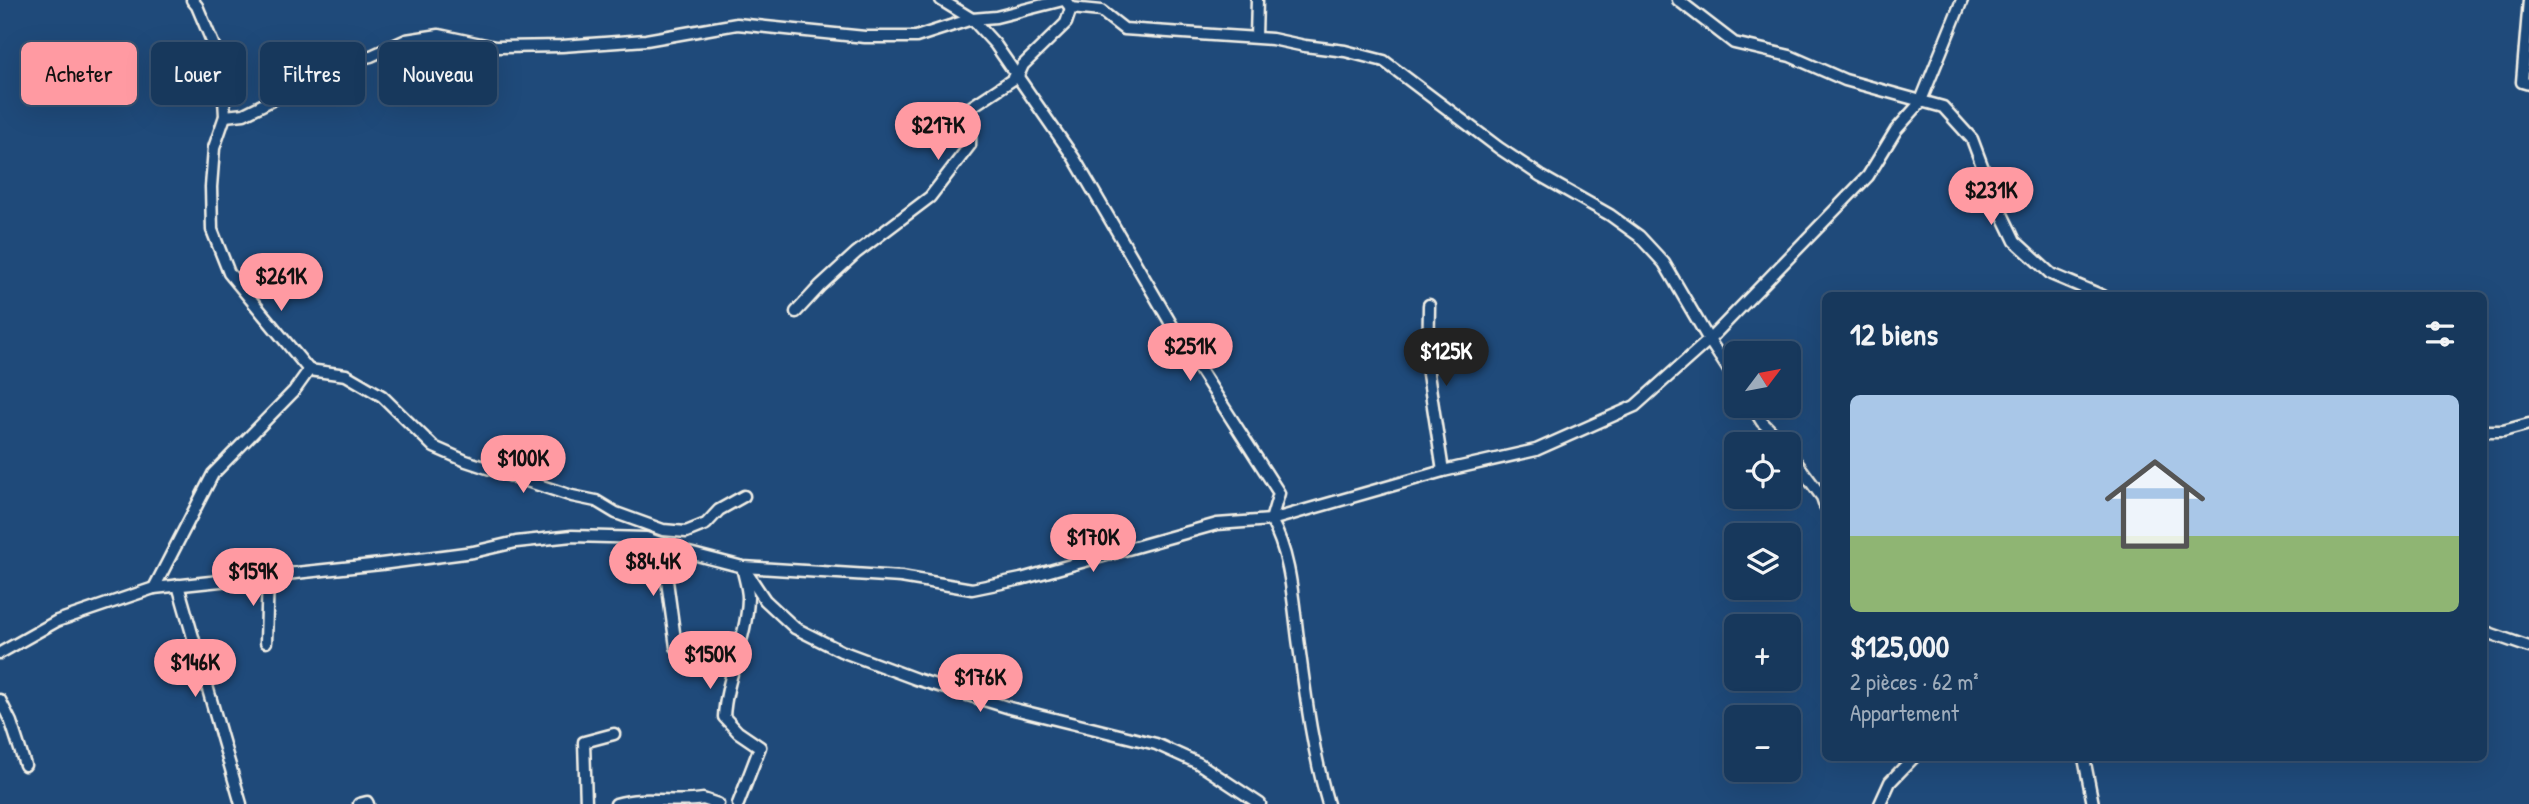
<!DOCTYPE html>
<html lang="fr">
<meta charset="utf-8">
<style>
:root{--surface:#17385c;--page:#203f62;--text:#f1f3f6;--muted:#9eacbb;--line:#365272;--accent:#ff9aa2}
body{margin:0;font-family:"Patrick Hand",sans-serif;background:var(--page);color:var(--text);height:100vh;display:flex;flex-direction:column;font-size:26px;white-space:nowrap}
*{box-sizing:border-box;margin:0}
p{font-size:23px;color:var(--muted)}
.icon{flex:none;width:38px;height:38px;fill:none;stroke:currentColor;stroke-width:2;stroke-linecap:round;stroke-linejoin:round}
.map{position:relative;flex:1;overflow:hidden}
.side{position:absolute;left:1822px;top:292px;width:665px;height:469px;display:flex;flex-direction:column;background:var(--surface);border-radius:10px;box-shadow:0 7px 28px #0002,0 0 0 2px var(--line)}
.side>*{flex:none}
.guide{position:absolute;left:21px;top:42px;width:665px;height:63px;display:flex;gap:14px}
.needle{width:46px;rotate:58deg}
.buttons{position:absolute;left:1724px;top:341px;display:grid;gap:14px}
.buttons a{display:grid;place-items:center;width:77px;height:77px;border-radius:10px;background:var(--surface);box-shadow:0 7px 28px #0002,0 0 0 2px var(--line);font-size:35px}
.price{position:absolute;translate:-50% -60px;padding:0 16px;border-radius:24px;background:var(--accent);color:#111;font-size:23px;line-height:46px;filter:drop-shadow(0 2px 4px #0008)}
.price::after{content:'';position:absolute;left:50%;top:42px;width:21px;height:16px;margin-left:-10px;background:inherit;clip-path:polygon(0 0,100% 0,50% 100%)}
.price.active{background:#222;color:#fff}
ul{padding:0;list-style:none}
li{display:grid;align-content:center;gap:14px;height:371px;padding:0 28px}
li+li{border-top:2px solid var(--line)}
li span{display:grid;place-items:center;height:217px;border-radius:10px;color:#555}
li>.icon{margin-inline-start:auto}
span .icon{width:126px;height:126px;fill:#fffc;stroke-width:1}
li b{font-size:30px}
h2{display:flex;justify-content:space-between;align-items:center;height:84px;padding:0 28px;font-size:30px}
.tag{padding:0 24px;border-radius:10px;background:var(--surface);box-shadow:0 7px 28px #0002,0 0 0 2px var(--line);font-size:24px;line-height:63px}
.tag.active{background:var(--accent);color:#111}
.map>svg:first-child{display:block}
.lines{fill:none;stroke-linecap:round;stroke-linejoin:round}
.street-casing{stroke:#f4f1e8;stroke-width:15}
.street{stroke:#1f4a7a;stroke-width:10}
</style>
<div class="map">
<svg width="2529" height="804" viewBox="0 0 2529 804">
<rect width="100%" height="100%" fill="#1f4a7a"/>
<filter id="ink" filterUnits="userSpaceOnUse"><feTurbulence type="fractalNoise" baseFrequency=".0143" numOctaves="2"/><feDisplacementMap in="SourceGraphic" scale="14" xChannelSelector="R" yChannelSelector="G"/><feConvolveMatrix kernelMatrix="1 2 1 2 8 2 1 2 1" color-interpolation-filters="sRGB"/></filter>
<g filter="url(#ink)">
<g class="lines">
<defs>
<g id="street">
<path d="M941,0L972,19L995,44L1074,158L1177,334L1279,493L1271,520C1292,557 1293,605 1299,646C1306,699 1313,753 1328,804"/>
<polyline points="1065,0 1071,8 1101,11 1124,29 1272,39 1305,46 1345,51 1384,61 1499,148 1541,176 1610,215 1639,236 1664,263 1709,340 1736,381"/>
<polyline points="1678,0 1734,43 1790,56 1845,80 1943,107 1972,139 1993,195 2015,241 2051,274 2103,296"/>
<polyline points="2529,0 2522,82 2529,84"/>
<polyline points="1256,37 1257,0"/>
<polyline points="225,116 244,114 278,97 311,69 371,56 406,40 439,35 495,47 562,46 646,40 737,24 865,37 916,37 972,19 996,17 1063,0"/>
<polyline points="1429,305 1428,374 1443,471"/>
<polyline points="796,312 820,286 856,253 930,197 970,145 971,107 1018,76 1023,65 1066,23 1071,8"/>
<polyline points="309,370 346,375 382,396 434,447 466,461 572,496 596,501 616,513 663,530 686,532 706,524 719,510 744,496"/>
<polyline points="1752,406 1762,422 1784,444"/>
<polyline points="2483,431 2503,431 2529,424"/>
<polyline points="1788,451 1822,497 1825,506"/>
<polyline points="662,544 676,647"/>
<polyline points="743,567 765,600 795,628 841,651 916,679 1010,708 1156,744 1198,763 1260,804"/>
<polyline points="178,585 241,804"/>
<polyline points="154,588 213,474 294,391 309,370 229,273 212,230 211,187 214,148 225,116 222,65 197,6 192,0"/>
<polyline points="2483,631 2529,647"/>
<polyline points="266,642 268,575"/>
<polyline points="0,653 57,621 154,588 381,564 473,552 516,542 572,536 646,538 685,552 743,567 901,577 972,589 1021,579 1217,524 1271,520 1443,471 1536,450 1635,406 1709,340 1868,176 1896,130 1920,103 1962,0"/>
<polyline points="0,700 11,722 25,765"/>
<polyline points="2084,758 2093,804"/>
<polyline points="359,804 367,802 368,804"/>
<polyline points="586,804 584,742 614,734"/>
<path d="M616,804C644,795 677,804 703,799L718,804"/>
<path d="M738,804L760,747L738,732L724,717C726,677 747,639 748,598C748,589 745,580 743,571"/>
<polyline points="1880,804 1890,782 1913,758"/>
</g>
</defs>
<use href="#street" class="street-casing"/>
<use href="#street" class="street"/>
</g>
</g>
</svg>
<div class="buttons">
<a><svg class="needle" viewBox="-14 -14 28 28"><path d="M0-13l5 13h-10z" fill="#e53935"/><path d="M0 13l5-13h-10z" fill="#9eacbb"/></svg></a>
<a><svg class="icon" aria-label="locate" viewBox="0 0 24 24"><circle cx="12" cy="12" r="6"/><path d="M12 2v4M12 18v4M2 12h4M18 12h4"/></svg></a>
<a><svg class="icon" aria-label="layers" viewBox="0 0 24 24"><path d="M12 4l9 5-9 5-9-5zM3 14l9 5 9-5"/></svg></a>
<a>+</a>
<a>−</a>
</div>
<b class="price" style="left:938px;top:162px">$217K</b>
<b class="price" style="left:1991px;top:227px">$231K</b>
<b class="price" style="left:281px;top:313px">$261K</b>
<b class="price" style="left:1190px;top:383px">$251K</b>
<b class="price active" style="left:1446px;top:388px">$125K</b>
<b class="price" style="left:523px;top:495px">$100K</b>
<b class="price" style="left:1093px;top:574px">$170K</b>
<b class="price" style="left:653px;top:598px">$84.4K</b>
<b class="price" style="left:253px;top:608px">$159K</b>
<b class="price" style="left:710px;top:691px">$150K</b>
<b class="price" style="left:195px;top:699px">$146K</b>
<b class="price" style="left:980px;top:714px">$176K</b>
<div class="guide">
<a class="tag active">Acheter</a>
<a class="tag">Louer</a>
<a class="tag">Filtres</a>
<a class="tag">Nouveau</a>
</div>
<section class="side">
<h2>12 biens<svg class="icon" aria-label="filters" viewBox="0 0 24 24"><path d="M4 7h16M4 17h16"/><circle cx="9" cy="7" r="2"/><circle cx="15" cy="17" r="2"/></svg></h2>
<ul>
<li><span style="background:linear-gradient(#a9c7e8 65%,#8fb573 0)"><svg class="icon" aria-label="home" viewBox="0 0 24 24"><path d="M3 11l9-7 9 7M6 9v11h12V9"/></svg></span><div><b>$125,000</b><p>2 pièces · 62 m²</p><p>Appartement</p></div></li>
</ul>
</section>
</div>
